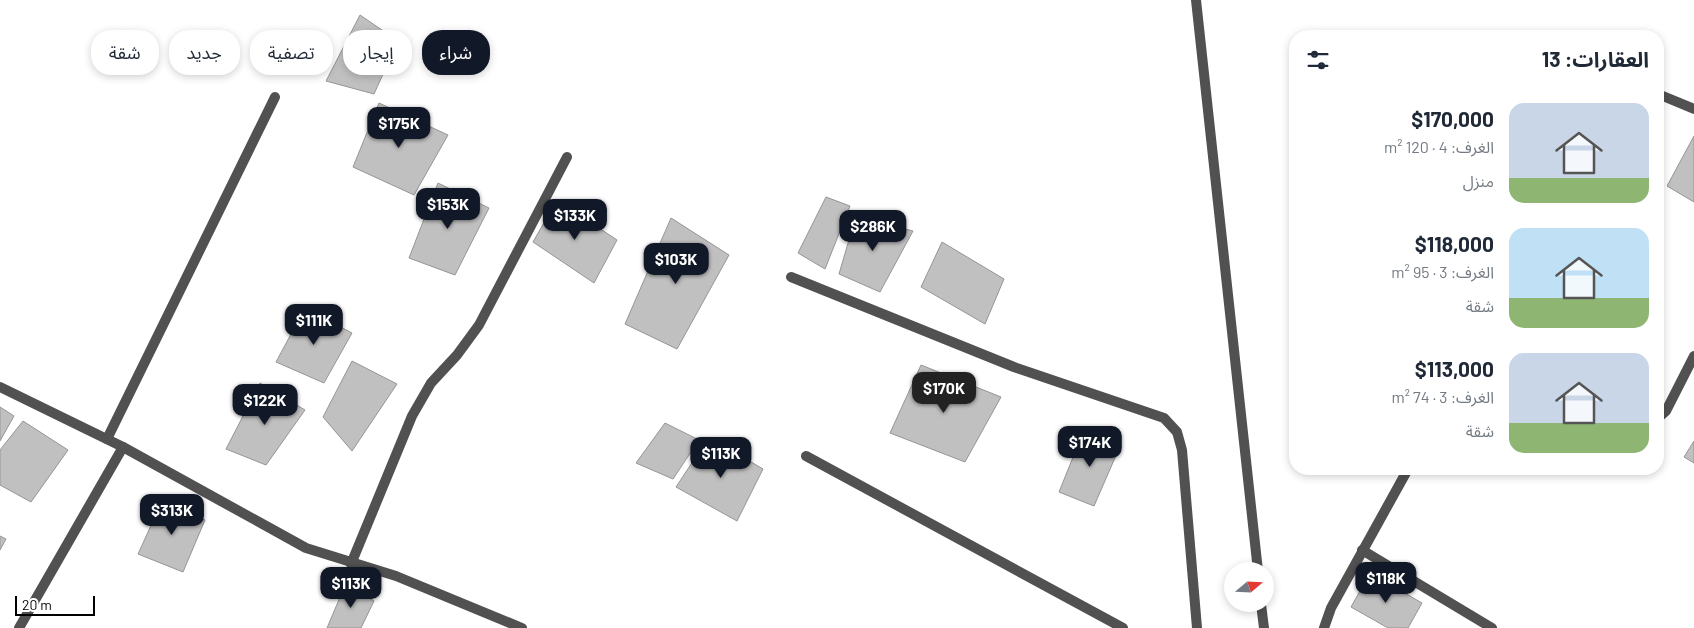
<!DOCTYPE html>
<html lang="ar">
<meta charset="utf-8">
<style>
:root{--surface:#fff;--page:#f2f2f3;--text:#1f2937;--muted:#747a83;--accent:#111827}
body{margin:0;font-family:Barlow,"Noto Sans Arabic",sans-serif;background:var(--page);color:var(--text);direction:rtl;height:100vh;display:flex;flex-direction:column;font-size:19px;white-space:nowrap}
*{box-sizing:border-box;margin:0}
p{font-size:16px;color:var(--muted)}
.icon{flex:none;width:28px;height:28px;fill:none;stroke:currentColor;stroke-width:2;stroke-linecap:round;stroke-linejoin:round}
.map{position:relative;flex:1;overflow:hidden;direction:ltr}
.side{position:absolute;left:1289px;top:30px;width:375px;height:445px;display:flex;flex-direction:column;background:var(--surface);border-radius:20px;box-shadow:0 2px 8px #0003;direction:rtl}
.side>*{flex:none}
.banner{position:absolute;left:15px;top:30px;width:475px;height:45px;direction:rtl;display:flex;gap:10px}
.needle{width:32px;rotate:71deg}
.tools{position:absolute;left:1224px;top:562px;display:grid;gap:10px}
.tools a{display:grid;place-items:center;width:50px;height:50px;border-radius:50%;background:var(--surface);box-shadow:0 2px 8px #0003;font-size:25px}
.scale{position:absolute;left:15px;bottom:12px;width:80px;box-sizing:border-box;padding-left:5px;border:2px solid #000;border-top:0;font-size:14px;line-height:18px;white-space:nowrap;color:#000;-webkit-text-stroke:4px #fff;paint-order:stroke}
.price{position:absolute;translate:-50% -42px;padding:0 11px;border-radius:10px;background:var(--accent);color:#fff;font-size:16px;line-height:32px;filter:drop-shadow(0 1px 2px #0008)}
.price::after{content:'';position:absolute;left:50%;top:30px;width:15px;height:11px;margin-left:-8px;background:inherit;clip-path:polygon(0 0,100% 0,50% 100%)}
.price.on{background:#222;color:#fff}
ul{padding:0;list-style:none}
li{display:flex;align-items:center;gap:15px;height:125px;padding:0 15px}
li span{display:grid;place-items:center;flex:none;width:140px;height:100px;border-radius:15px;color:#555}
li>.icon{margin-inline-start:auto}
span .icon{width:60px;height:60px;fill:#fffc;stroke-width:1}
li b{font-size:21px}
h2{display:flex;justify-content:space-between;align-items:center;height:60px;padding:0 15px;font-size:21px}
.tag{padding:0 18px;border-radius:20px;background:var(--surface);box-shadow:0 2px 8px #0003;font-size:18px;line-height:45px}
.tag.on{background:var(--accent);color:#fff}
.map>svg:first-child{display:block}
.building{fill:#c0c0c0;stroke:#959595}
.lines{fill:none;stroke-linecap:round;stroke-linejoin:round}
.street{stroke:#515151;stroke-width:10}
</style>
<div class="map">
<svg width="1694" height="628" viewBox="0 0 1694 628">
<rect width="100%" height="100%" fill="#fff"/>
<g class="building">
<polygon points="360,15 398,41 374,94 326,81"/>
<polygon points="379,103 448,135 414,195 353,167"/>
<polygon points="1694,136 1694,202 1667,186"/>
<polygon points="438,183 489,208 455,275 409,258"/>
<polygon points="826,197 850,206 825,269 798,253"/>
<polygon points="557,200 617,240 594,283 533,242"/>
<polygon points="856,216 913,231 880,292 839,274"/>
<polygon points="671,218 729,255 677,349 625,324"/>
<polygon points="942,242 1004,279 985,324 921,287"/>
<polygon points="305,308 352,333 324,383 276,362"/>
<polygon points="352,361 397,384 352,451 323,417"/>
<polygon points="921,365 1001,397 965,462 890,433"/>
<polygon points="260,383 305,410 266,465 226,449"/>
<polygon points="0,407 14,416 0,441"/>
<polygon points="23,421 68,450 31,502 0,485 0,450"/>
<polygon points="665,423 699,440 673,479 636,463"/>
<polygon points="1084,430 1121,444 1094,506 1059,492"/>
<polygon points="709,437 763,469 737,521 676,487"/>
<polygon points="1694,441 1694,463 1684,457"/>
<polygon points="164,497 205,520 183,572 138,554"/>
<polygon points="0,536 6,539 0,550"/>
<polygon points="1370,573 1422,603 1408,628 1388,628 1351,607"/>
<polygon points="346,583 374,601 361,628 327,628"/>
</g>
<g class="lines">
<g class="street">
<polyline points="1196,0 1258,571"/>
<polyline points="1658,94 1694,109"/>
<polyline points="791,277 1014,367 1164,418 1177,432 1182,450 1197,628"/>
<polyline points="0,387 123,447 306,548 396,576 522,628"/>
<polyline points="1658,418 1666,411 1694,356"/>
<polyline points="107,439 275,97"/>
<polyline points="806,456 1123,628"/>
<polyline points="1362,550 1492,628"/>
<polyline points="351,564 412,416 431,383 457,355 479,325 567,157"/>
<polyline points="1261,604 1264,628"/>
<polyline points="19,628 123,447"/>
<polyline points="1324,628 1331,608 1408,469"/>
</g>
</g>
</svg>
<div class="tools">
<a><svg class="needle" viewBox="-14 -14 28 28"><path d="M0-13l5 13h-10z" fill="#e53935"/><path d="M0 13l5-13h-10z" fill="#747a83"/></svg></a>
</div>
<div class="scale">20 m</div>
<b class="price" style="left:399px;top:149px">$175K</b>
<b class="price" style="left:448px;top:230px">$153K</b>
<b class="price" style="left:575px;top:241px">$133K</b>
<b class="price" style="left:873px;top:252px">$286K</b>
<b class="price" style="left:676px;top:285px">$103K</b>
<b class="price" style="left:314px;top:346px">$111K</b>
<b class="price on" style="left:944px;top:414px">$170K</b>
<b class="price" style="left:265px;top:426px">$122K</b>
<b class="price" style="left:1090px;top:468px">$174K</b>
<b class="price" style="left:721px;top:479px">$113K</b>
<b class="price" style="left:172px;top:536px">$313K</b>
<b class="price" style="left:1386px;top:604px">$118K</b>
<b class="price" style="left:351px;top:609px">$113K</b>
<div class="banner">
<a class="tag on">شراء</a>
<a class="tag">إيجار</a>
<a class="tag">تصفية</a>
<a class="tag">جديد</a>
<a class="tag">شقة</a>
</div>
<section class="side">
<h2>العقارات: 13<svg class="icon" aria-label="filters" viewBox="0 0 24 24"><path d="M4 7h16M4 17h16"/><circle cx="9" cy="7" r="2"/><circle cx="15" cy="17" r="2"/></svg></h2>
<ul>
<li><span style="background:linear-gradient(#c9d6e8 75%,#8fb573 0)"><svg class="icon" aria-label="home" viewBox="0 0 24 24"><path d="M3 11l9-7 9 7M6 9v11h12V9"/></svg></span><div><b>$170,000</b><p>الغرف: 4 · 120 m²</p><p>منزل</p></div></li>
<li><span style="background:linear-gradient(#bfe0f5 70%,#8fb573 0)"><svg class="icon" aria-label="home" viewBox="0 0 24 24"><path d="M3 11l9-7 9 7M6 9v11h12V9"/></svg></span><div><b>$118,000</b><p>الغرف: 3 · 95 m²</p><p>شقة</p></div></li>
<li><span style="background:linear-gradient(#c9d6e8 70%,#8fb573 0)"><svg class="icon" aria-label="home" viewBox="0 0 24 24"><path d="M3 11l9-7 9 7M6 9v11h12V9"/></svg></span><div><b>$113,000</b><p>الغرف: 3 · 74 m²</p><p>شقة</p></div></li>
</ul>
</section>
</div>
